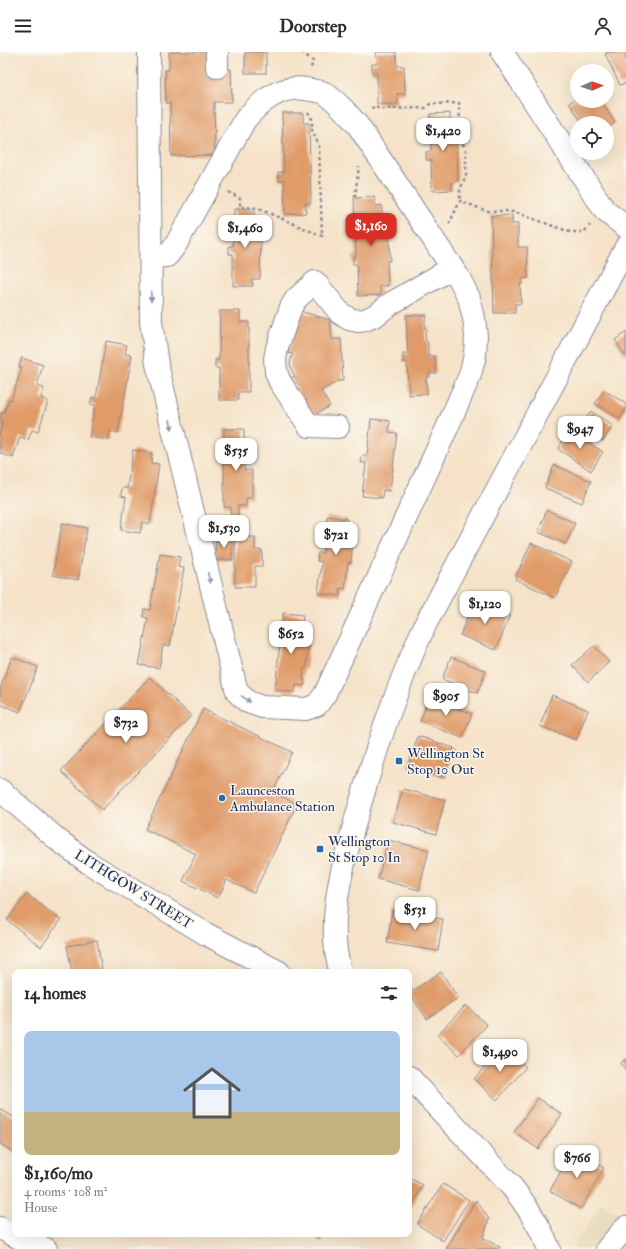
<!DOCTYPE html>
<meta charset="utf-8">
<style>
:root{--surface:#fff;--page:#f7f7f7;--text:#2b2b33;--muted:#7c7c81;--accent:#d93025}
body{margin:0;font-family:"IM FELL Double Pica",serif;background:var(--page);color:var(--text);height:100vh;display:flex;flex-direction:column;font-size:15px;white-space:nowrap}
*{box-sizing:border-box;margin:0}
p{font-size:13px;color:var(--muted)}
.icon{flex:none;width:22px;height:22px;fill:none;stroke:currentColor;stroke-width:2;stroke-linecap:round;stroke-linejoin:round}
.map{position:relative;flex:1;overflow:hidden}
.drawer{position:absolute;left:12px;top:917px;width:400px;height:268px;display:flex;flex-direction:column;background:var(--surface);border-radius:8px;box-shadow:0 4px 16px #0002}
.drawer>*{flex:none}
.needle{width:26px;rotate:88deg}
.controls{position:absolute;left:570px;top:12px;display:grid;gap:8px}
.controls a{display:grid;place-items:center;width:44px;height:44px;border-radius:50%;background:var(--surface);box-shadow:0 4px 16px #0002;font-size:20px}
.price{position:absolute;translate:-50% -34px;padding:0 9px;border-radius:8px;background:#fff;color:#222;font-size:13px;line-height:26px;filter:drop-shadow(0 1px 2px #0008)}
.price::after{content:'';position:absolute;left:50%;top:24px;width:12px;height:9px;margin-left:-6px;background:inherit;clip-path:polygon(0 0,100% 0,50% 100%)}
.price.on{background:var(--accent);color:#fff}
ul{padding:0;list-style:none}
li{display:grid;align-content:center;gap:8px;height:212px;padding:0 12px}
li span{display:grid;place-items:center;height:124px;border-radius:8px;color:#555}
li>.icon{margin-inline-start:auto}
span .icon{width:72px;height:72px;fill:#fffc;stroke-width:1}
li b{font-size:17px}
h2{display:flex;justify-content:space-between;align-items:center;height:48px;padding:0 12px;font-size:17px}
header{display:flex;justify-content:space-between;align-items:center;height:52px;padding:0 12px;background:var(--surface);font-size:18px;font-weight:800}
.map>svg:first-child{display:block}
.built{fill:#e6daba}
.building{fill:#e09b69}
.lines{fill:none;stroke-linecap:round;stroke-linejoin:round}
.minor-casing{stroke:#888893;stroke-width:24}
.major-casing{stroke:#888893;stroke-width:24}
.path{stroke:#888893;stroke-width:2.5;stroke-dasharray:3 3;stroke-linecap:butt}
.minor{stroke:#fff;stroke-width:22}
.major{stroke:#fff;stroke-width:22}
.oneway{fill:#8d97ae}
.poi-dot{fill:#1f6fb2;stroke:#fbf7ec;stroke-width:1.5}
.labels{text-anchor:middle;stroke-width:3;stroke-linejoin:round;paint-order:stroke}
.poi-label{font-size:14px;fill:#1b2f5e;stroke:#fbf7ec;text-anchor:start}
.street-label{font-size:14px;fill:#1b2f5e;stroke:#fbf7ec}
</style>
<header><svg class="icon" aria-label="menu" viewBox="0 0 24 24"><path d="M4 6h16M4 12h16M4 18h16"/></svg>Doorstep<svg class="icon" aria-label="person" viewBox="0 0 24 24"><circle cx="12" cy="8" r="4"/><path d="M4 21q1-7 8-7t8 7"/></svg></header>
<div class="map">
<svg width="626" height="1197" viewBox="0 0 626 1197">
<rect width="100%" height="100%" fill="#fbf7ec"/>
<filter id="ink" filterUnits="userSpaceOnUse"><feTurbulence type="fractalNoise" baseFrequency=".025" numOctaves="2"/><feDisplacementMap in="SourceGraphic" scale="8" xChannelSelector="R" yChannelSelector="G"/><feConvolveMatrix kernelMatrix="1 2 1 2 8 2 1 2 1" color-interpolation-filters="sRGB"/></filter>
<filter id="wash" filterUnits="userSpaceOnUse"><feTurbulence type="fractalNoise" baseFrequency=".012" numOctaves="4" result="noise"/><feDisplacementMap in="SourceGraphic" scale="16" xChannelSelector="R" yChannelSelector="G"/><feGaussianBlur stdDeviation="0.9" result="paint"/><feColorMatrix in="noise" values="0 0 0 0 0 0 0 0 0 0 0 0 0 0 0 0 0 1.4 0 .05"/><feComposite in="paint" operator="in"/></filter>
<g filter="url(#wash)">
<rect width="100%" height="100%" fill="#f5e2c8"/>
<polygon class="built" points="602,1150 604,1154 626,1165 626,1197 568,1197 573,1195"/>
<g id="blocks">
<g class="building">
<polygon points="169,0 214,0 212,18 231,17 232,50 214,50 215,103 171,104 170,51 166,51 165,18 169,18"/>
<rect x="245" y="0" width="21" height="21"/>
<polygon points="376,0 396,0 397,14 404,14 405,42 397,42 398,52 377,52 377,21 372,21 372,12 377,12"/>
<polygon points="609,0 626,0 626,31 620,33 605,2"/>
<polygon points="577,46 577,49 601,49 615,71 607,76 607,71 582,71 569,51"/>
<polygon points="282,61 303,61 303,71 309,71 311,151 305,151 306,161 285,162 284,128 279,129 278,120 284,120"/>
<polygon points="450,61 450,72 456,72 458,129 452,130 452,138 432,139 431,108 426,108 426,100 431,99 430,62"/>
<polygon points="375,145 375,154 382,153 382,178 389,178 390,209 387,209 388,234 380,234 381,243 358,244 357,212 353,212 353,204 356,204 354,146"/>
<polygon points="234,157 254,157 254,186 261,186 260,227 252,227 253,234 233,234 233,202 229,202 229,194 233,194"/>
<polygon points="512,163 512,172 518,172 518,195 527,195 528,226 522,227 522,232 520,232 521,252 515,252 515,261 494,261 491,164"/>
<polygon points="220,259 240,259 240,270 249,270 249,340 238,340 238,348 219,348 219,316 215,316 215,308 219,308"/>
<polygon points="300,259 330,268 332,287 341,287 343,329 338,329 321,339 330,354 312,364 291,326 295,324 291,317 290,310 293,302 288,301"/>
<polygon points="406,263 427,263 425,267 425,276 427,277 425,280 426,289 428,291 428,304 435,304 436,321 429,321 429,325 426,325 427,342 409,343 407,310 403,310 403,302 408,302"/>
<polygon points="626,280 626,305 615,288"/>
<polygon points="106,289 127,293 125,302 132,303 118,381 110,379 109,388 89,385 95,353 90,352 92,345 96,346"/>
<polygon points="22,306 43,313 37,334 44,336 41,346 48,349 38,380 32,378 28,388 20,385 13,406 0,401 0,380 2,373 1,373 2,368 0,368 0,365 2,360 4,361 9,347 11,348 22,316 19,315"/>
<polygon points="604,338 626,352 626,357 620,367 595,352"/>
<polygon points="591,359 613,374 603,389 581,375"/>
<polygon points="371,367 390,369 389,380 397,381 390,439 383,438 382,446 362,444 366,411 361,411 363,403 367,404"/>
<polygon points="224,377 244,377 244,418 252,418 252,446 246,446 246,454 238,454 238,466 230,466 231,455 224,455"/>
<polygon points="570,378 603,400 591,419 558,397"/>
<polygon points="133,398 152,401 151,411 159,412 150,472 142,470 140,481 121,478 126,445 121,444 122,436 127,436"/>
<polygon points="554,413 591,429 582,451 545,436"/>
<polygon points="547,458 575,471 566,492 538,480"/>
<polygon points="327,464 347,467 346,475 354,475 351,511 348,511 345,537 340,536 340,544 318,541 322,510 317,509 318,501 323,501"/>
<polygon points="62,471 87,476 78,528 53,523"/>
<polygon points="216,485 232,485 232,508 215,508"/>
<polygon points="235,485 255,485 255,498 262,498 262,514 255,514 255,535 235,535"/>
<polygon points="531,491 572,510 555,546 515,527"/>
<polygon points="160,502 180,505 178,515 184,516 170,594 163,593 159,616 139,613 148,566 143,565 144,557 150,558"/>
<polygon points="474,548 510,563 496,598 460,583"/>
<polygon points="283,561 303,563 300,591 309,592 306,616 304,616 303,628 305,628 304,634 296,633 295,640 275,638"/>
<polygon points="594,594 609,610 588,630 572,613"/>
<polygon points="12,605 38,615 20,660 0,652 0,637"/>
<polygon points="451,605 486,619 477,641 442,627"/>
<polygon points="150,625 191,664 102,758 61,719"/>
<polygon points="552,643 588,658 576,688 540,674"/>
<polygon points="430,644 472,662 462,686 420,669"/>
<polygon points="203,657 292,700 273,740 297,752 254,841 227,828 218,846 183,829 196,802 145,777"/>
<polygon points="418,684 454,696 444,726 408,715"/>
<polygon points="403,737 445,748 436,782 393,770"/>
<polygon points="388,788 429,798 419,838 378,827"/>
<polygon points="27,842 61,868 41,895 7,868"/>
<polygon points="392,859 443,867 438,899 387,891"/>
<polygon points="97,888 102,920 72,920 67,894"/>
<polygon points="441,920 458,946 427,967 409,941"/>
<polygon points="466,953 487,973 459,1003 437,983"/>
<polygon points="503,994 526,1015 497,1048 474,1027"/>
<polygon points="626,1007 626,1019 621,1011"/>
<polygon points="538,1046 562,1062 538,1097 514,1080"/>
<polygon points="0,1057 15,1066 15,1101 0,1092"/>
<polygon points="572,1098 604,1116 581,1157 550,1139"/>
<polygon points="409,1126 423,1133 409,1160"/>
<polygon points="443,1132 469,1148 443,1189 417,1172"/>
<polygon points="476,1148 489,1167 483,1186 500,1195 499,1197 446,1197"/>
<polygon points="311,1182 321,1182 318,1187"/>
</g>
</g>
</g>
<g filter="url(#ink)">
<use href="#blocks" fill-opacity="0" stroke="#888893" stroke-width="1"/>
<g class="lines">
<defs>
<g id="minor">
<path d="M149,0L151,270L157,312L237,640L248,650L262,655L306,657L317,653L325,642L447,376L470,323L475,303L476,284L474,266L469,246L459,226L359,75C349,63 339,51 326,42C322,39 316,39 311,38C284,31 262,47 245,68L175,194L167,204L150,205"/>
<polyline points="217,0 217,15"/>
<polyline points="502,0 605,159 626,175"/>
<polyline points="338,375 309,374 280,330 276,320 275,307 277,296 291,255 296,247 315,230 340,261 349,267 358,269 365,268 376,263 390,252 452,216"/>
<polyline points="0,738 58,788 89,811 206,882 279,920"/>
<polyline points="0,1176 27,1190 46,1197"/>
<polyline points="607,1197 626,1175"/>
</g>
<g id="major">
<path d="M340,920C339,913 337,906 336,899C330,851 346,802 359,756C377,693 398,631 426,571L626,195"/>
<path d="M409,1025L512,1135C527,1154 540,1173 549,1197"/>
</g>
</defs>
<use href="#minor" class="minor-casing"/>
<use href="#major" class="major-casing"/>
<g class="path">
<polyline points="302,0 313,9 311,16"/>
<polyline points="372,57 374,54 379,57 426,56 430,52 459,51 461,88 466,98 466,123 460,138 460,149"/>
<polyline points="228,140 240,146 240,155 257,156 322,184 319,94 312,78 312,67 308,60"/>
<polyline points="355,145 359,114"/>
<polyline points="449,172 460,149 487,159 509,159 517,161 570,180 584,180 590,173"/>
</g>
<use href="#minor" class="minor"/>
<use href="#major" class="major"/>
</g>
<defs><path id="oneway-solid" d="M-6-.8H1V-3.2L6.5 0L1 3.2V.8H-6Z"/></defs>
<g class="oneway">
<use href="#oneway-solid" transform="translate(151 244) rotate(89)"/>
<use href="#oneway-solid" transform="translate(171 372) rotate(76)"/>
<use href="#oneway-solid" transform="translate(209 526) rotate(76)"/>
<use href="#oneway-solid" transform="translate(246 647) rotate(34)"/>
</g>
</g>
<g class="poi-dot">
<rect x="395" y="705" width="8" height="8" rx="2"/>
<circle cx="222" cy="746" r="4"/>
<rect x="316" y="793" width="8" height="8" rx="2"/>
</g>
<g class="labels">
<g class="poi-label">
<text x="407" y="706">Wellington St<tspan x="407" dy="16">Stop 10 Out</tspan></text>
<text x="230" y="743">Launceston<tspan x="230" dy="16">Ambulance Station</tspan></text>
<text x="328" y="794">Wellington<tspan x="328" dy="16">St Stop 10 In</tspan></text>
</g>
<g class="street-label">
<text transform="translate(134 837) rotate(32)" y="5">LITHGOW STREET</text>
</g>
</g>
</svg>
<div class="controls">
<a><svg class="needle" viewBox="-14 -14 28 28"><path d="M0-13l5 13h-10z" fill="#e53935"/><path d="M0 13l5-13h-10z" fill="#7c7c81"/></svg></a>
<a><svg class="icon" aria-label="locate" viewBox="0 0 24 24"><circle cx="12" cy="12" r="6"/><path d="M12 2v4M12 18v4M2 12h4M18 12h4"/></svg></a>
</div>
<b class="price" style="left:443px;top:100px">$1,420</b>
<b class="price on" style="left:371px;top:195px">$1,160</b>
<b class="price" style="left:245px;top:197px">$1,460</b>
<b class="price" style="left:580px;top:398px">$947</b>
<b class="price" style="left:236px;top:420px">$535</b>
<b class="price" style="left:224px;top:497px">$1,530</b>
<b class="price" style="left:336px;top:504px">$721</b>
<b class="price" style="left:485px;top:573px">$1,120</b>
<b class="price" style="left:291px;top:603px">$652</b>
<b class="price" style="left:446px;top:665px">$905</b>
<b class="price" style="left:126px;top:692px">$732</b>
<b class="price" style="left:415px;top:879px">$531</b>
<b class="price" style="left:500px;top:1021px">$1,490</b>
<b class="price" style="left:577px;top:1127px">$766</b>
<section class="drawer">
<h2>14 homes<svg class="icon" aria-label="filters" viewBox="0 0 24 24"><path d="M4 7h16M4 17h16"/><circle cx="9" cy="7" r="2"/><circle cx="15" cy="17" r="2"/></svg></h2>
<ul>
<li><span style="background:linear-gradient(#a9c7e8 65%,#c2b280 0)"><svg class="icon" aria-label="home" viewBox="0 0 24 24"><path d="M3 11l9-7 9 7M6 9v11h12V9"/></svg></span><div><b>$1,160/mo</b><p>4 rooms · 108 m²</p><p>House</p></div></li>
</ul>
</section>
</div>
